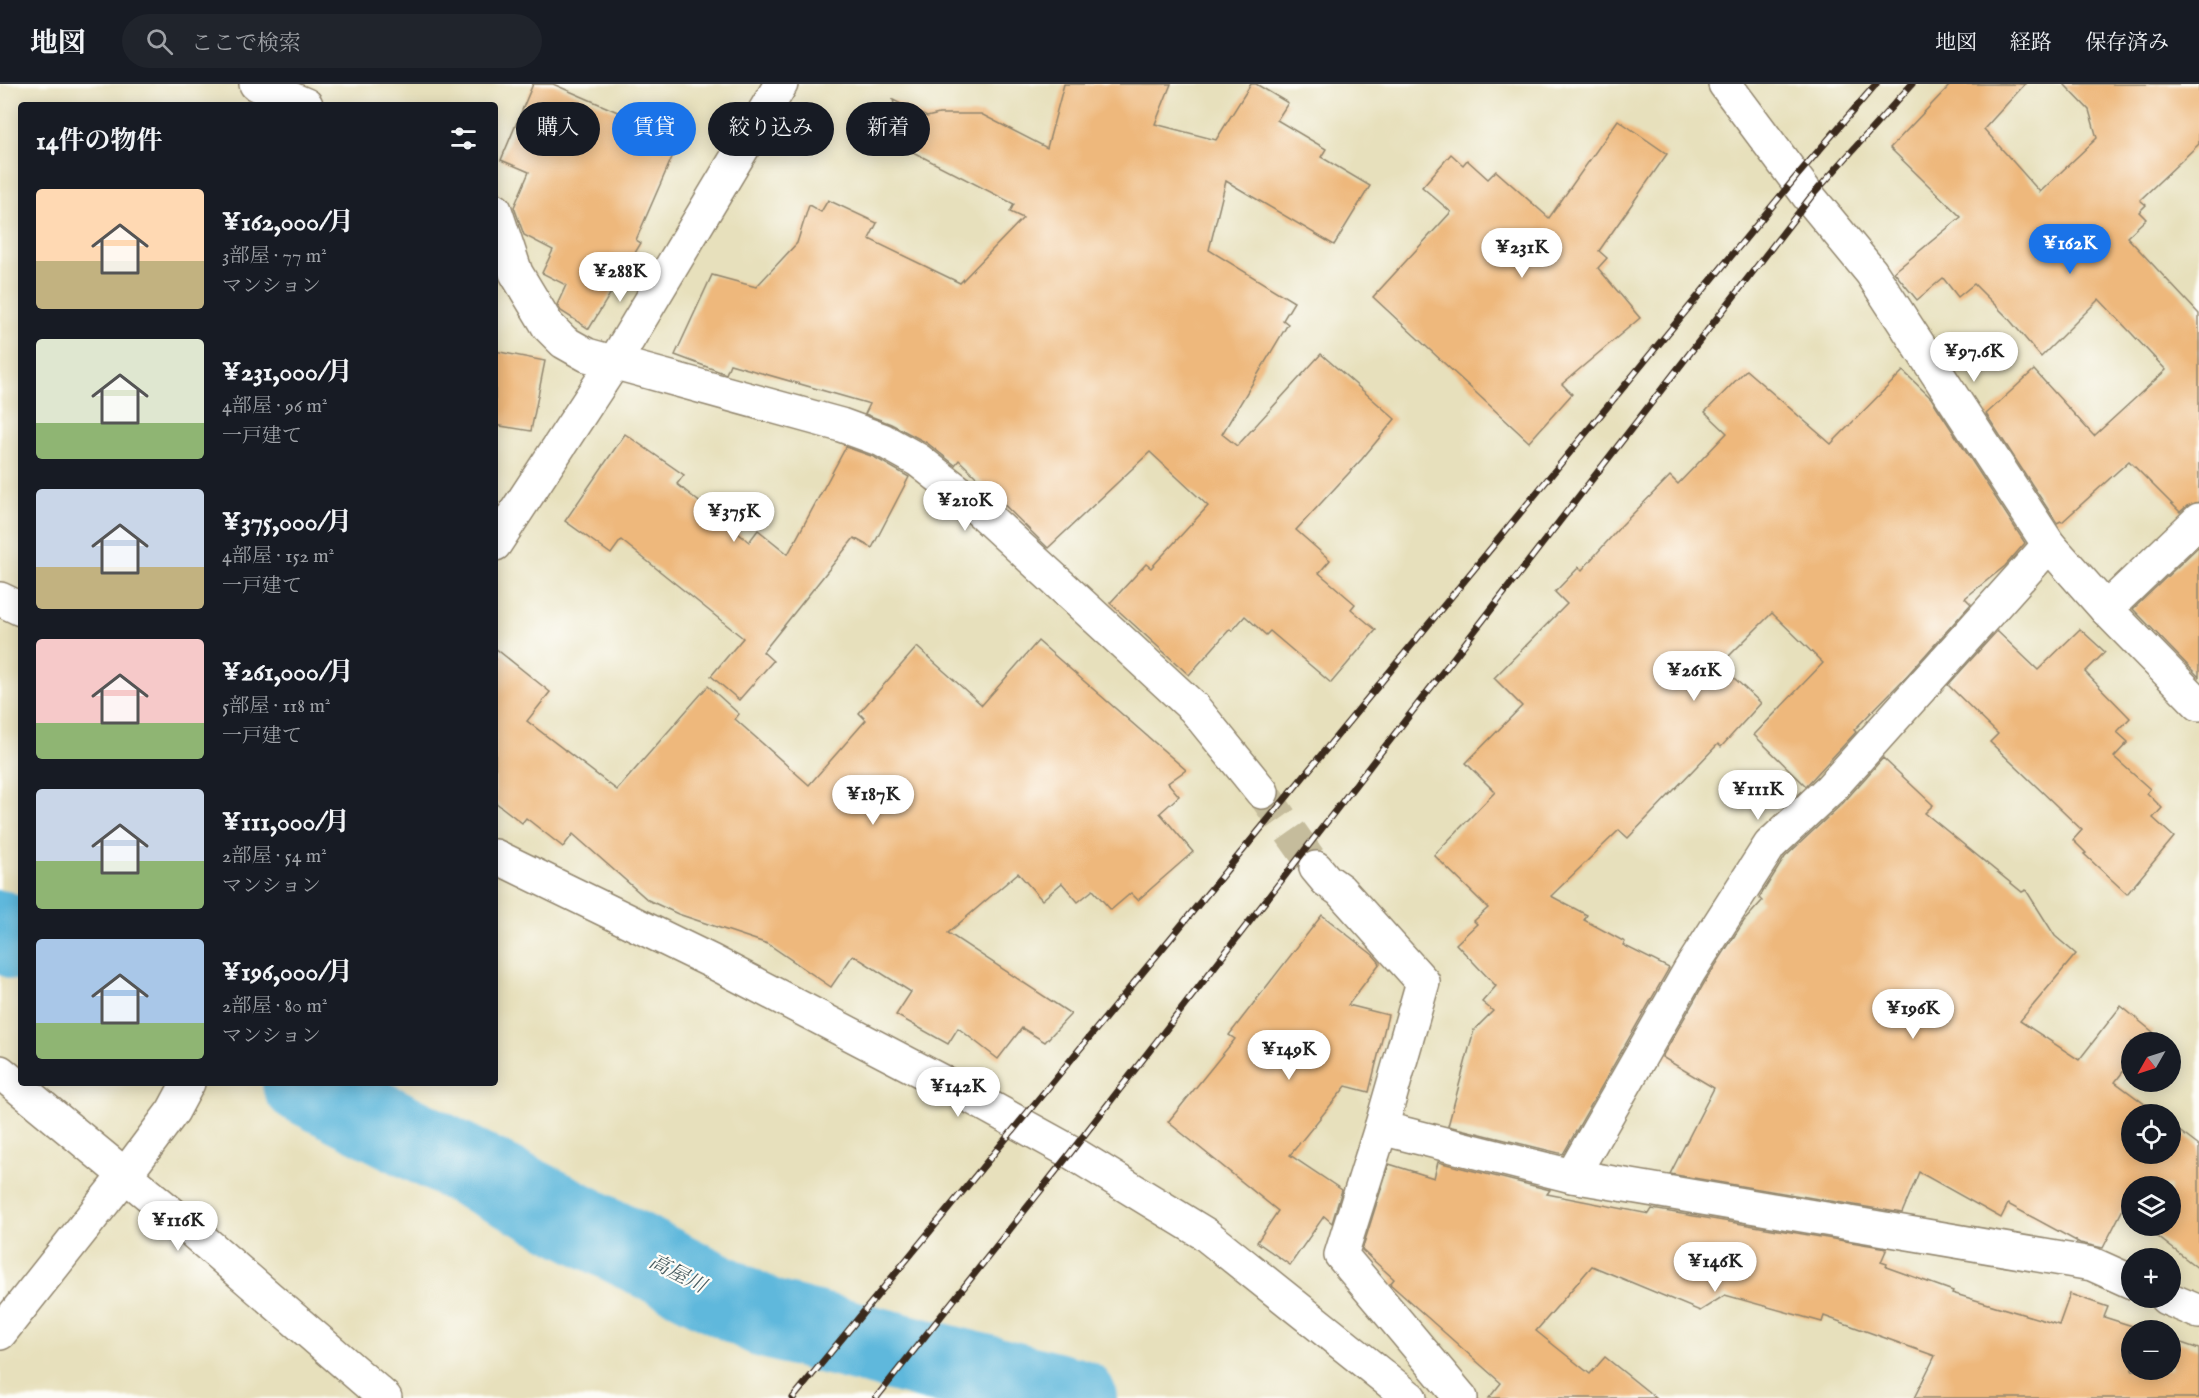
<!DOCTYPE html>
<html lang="ja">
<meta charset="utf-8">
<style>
:root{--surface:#171b24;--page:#20242c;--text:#f1f3f6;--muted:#9ea1a6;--line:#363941;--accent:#1a73e8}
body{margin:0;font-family:"IM FELL English","Noto Serif JP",serif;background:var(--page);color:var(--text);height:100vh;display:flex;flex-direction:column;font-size:22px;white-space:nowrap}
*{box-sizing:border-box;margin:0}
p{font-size:20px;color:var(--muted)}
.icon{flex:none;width:33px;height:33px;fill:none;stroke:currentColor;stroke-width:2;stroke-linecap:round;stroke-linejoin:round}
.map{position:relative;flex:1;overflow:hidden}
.details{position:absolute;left:18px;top:18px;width:480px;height:984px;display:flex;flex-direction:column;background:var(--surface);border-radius:6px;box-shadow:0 3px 15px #0003}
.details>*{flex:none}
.top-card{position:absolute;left:516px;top:18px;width:570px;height:54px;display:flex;gap:12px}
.needle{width:39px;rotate:231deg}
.fabs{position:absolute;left:2121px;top:948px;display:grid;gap:12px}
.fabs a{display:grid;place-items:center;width:60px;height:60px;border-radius:50%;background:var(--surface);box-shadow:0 3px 15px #0003;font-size:30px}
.price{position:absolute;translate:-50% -51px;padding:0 14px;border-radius:21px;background:#fff;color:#222;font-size:20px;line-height:39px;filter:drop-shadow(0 2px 3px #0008)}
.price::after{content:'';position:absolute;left:50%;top:36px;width:18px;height:14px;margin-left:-9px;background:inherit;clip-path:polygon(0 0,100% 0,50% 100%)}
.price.active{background:var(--accent);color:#fff}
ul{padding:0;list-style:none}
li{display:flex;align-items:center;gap:18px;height:150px;padding:0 18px}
li span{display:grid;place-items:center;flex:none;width:168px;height:120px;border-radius:6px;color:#555}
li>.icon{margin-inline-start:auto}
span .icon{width:72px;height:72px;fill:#fffc;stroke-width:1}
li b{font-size:26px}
h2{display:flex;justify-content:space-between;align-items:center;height:72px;padding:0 18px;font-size:26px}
.chip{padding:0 21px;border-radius:27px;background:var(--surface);box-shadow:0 3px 15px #0003;font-size:21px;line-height:54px}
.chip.active{background:var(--accent);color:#fff}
header{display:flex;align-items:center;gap:36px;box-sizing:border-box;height:84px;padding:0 30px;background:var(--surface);border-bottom:2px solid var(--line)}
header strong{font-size:28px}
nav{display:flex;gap:33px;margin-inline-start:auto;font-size:21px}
.search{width:420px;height:54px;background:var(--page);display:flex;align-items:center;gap:15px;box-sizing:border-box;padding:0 21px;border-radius:33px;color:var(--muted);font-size:22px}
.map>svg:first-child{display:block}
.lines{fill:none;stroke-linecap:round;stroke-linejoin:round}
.river{stroke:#5fb8dc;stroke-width:80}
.building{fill:#eeb87b}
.minor-tunnel{stroke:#c5bc9c;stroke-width:33;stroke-dasharray:33 16;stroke-linecap:butt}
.minor-casing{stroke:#91856d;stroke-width:36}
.minor{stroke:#fff;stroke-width:33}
.rail-casing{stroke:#3b2a1e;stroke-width:7}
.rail{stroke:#fdfcf7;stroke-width:4.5;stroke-dasharray:14;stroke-linecap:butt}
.labels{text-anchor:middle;stroke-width:4.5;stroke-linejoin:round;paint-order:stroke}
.water-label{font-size:20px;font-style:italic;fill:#485c60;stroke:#fdfcf7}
</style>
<header>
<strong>地図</strong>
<div class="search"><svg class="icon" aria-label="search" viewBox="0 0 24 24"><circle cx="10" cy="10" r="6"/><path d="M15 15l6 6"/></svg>ここで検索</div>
<nav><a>地図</a><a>経路</a><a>保存済み</a></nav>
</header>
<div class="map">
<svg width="2199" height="1314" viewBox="0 0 2199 1314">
<rect width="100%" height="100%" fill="#fdfcf7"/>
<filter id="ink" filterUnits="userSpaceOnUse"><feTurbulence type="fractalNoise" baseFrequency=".0167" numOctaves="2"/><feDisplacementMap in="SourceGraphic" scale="12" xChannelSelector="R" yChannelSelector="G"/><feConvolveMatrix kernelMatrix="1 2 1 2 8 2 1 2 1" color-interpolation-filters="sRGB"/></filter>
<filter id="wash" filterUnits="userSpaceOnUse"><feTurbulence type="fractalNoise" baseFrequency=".008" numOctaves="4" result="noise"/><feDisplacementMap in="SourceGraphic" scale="24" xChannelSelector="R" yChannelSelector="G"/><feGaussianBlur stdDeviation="1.35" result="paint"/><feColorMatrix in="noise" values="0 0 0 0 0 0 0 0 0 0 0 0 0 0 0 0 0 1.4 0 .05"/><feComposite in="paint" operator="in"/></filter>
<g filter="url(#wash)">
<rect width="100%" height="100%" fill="#e7e0bc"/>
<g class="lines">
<g class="river">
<polyline points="0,846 21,857"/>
<polyline points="302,999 768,1235 1077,1314"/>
</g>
</g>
<g id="blocks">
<g class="building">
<polygon points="533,0 553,0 680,55 636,156 641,159 589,245 561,227 557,221 566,201 542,189 553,166 524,151 514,123 529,88 501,76"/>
<polygon points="1064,0 1171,0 1155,40 1216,56 1251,0 1256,0 1288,19 1277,36 1326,65 1321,73 1370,102 1334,161 1226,97 1209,166 1294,218 1283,236 1288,240 1222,350 1237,362 1321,270 1395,335 1362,375 1296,446 1330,476 1319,489 1355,520 1351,525 1376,546 1331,599 1270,547 1266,551 1245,532 1232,547 1230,545 1189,591 1110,519 1146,480 1151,484 1208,422 1150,368 1048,464 959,376 955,381 927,359 891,340 865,330 870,320 730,280 726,290 675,271 712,191 756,203 797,159 809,121 821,128 828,116 877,139 869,155 960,199 1023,134 1010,128 1014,120 905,64 893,16 927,33 939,30 981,30 1047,64"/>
<polygon points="1951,0 2025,0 1984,45 2040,108 2097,54 2089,26 2064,0 2199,0 2199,60 2140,116 2146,121 2139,128 2146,135 2127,153 2199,230 2199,418 2187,422 2180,428 2129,377 2062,438 2061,437 2057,439 1986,330 2034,286 2094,352 2166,286 2099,215 2041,273 2008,234 1974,200 1958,213 1943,194 1917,216 1894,188 1961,133 1890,64"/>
<polygon points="1618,36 1667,70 1599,167 1607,174 1598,184 1640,234 1562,300 1572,310 1529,358 1373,213 1451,128 1422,103 1451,70 1463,81 1467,76 1488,95 1496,87 1549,134"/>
<polygon points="495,267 545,277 531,347 495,341"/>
<polygon points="1746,286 1831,360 1903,287 1931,314 2025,459 2005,482 1965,514 1971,520 1903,596 1854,646 1856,648 1806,702 1754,651 1823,579 1772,529 1720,581 1761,619 1721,663 1718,660 1628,754 1619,746 1551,812 1587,831 1584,836 1625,858 1623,861 1669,884 1563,1070 1448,1042 1474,946 1493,927 1482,918 1496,902 1456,860 1477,840 1474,837 1488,824 1434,771 1495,708 1466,679 1522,622 1494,594 1567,520 1555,508 1579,483 1582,486 1620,443 1670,392 1678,400 1727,349 1705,328"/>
<polygon points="625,350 684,391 677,400 749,458 758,446 788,470 846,363 874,373 909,393 872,464 854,454 763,568 773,577 739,616 711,592 743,554 621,456 611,470 565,437"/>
<polygon points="2199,462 2199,593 2133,525"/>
<polygon points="2080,545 2105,568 2085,588 2130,634 2117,648 2128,658 2114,673 2150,705 2147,709 2162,724 2153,734 2174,753 2127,810 2084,770 2086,769 2073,756 2082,746 1990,658 1998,650 1948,601 1997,547 2038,586"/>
<polygon points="1038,557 1186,686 1168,699 1179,712 1160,729 1193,768 1138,816 1131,809 1111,826 1093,806 1078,818 1062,799 1042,816 1018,789 948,849 1071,930 1045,958 1022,944 998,975 958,944 948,960 896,931 911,908 853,871 831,903 768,860 678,830 648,816 573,750 563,763 526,734 522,739 495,718 495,564 550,608 527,637 617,706 708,602 739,630 735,635 809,701 866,636 859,629 917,563 982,621"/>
<polygon points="1883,674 1933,721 1925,729 2022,808 2026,806 2055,852 2076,870 2020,937 2079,976 2121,922 2153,948 2145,958 2132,958 2132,976 2115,998 2158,1030 2132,1030 2132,1070 2170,1070 2170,1040 2199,1062 2199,1185 2144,1142 2170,1142 2170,1102 2132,1102 2132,1132 2123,1125 2103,1164 2080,1159 2008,1120 2001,1134 1919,1088 1902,1129 1670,1090 1714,1004 1662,973 1706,896 1744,837 1762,817 1759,814 1785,773 1843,719"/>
<polygon points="1322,831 1373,871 1380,879 1348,921 1388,931 1369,1008 1346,1002 1290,1071 1342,1106 1332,1139 1324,1132 1290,1181 1257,1158 1278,1127 1168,1038 1235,955 1229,951"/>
<polygon points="1438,1078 1550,1106 1547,1110 1649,1130 1652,1125 1887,1164 1881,1178 1887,1180 1886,1183 1953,1207 1952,1209 2059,1241 2070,1210 2108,1223 2104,1233 2145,1246 2132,1246 2132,1286 2170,1286 2170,1255 2199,1265 2199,1314 1914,1314 1935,1272 1824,1232 1822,1238 1725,1211 1700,1227 1592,1182 1536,1247 1590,1290 1605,1273 1656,1314 1489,1314 1501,1299 1390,1200 1394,1195 1362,1166 1389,1080 1434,1094"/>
</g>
</g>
</g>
<g filter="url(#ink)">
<use href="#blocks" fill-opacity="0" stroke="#91856d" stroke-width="1.5"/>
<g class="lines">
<polyline class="minor-tunnel" points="1262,708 1316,784"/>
<defs>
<g id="minor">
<polyline points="256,0 306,21"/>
<polyline points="1725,0 1810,114 1871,188 2049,461 2106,525 2199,620"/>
<polyline points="495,126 516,189 548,242 564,258 587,271 841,341 882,356 918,376 964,412 1194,624 1262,708"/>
<polyline points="495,460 615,277 781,0"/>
<polyline points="0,515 21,525"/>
<polyline points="2106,525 2199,436"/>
<polyline points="495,772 711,877 975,1015 1071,1068 1205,1150 1410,1314"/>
<polyline points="1316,784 1326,796 1340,806 1423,898 1381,1044 1341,1171 1461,1314"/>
<polyline points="0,988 183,1139 385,1314"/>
<polyline points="1381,1044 1572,1092 2092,1180 2132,1198"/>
<polyline points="1572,1092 1690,886 1770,761 1830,705 2049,461"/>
<polyline points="2166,1214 2199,1228"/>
<polyline points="0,1249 126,1090 173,1027 188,999"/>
</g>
</defs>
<use href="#minor" class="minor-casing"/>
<use href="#minor" class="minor"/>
<defs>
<g id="rail">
<polyline points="793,1314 1796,93 1876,0"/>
<polyline points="876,1314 1071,1068 1810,114 1912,0"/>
</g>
</defs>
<use href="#rail" class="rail-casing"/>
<use href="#rail" class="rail"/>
</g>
</g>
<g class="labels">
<g class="water-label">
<text transform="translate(678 1189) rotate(27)" y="7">高屋川</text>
</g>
</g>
</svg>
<div class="fabs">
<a><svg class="needle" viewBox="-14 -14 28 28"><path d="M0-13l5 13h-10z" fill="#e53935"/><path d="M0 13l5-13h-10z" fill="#9ea1a6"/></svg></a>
<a><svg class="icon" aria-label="locate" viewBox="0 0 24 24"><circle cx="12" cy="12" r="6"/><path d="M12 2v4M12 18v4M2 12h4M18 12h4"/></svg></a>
<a><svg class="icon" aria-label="layers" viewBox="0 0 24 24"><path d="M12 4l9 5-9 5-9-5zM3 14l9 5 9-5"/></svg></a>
<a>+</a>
<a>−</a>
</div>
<b class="price active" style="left:2070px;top:191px">¥162K</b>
<b class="price" style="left:1522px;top:195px">¥231K</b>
<b class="price" style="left:620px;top:219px">¥288K</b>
<b class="price" style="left:1974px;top:299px">¥97.6K</b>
<b class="price" style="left:965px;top:448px">¥210K</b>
<b class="price" style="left:734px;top:459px">¥375K</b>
<b class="price" style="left:1694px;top:618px">¥261K</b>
<b class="price" style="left:1758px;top:737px">¥111K</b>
<b class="price" style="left:873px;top:742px">¥187K</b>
<b class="price" style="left:1913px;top:956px">¥196K</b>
<b class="price" style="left:1289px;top:997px">¥149K</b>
<b class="price" style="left:958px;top:1034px">¥142K</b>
<b class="price" style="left:178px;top:1168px">¥116K</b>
<b class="price" style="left:1715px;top:1209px">¥146K</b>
<div class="top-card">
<a class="chip">購入</a>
<a class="chip active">賃貸</a>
<a class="chip">絞り込み</a>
<a class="chip">新着</a>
</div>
<section class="details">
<h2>14件の物件<svg class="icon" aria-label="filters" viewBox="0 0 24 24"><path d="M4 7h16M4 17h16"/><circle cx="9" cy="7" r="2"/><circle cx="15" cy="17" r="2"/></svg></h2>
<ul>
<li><span style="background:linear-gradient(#ffd9b3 60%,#c2b280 0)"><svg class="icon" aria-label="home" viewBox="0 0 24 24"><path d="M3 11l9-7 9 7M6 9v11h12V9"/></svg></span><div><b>¥162,000/月</b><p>3部屋 · 77 m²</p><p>マンション</p></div></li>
<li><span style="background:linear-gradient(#dfe7d0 70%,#8fb573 0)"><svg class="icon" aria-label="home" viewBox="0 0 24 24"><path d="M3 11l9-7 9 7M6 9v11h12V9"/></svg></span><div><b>¥231,000/月</b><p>4部屋 · 96 m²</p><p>一戸建て</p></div></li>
<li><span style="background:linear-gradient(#c9d6e8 65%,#c2b280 0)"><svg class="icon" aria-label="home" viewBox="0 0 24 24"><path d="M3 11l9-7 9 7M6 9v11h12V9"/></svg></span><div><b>¥375,000/月</b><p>4部屋 · 152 m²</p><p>一戸建て</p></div></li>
<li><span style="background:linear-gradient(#f6c9c9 70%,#8fb573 0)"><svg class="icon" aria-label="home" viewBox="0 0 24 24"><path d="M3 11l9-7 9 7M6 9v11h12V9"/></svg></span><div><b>¥261,000/月</b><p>5部屋 · 118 m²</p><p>一戸建て</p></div></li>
<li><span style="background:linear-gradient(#c9d6e8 60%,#8fb573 0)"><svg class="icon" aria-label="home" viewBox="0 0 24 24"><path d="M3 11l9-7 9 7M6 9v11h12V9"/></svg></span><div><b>¥111,000/月</b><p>2部屋 · 54 m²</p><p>マンション</p></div></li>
<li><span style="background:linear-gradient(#a9c7e8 70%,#8fb573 0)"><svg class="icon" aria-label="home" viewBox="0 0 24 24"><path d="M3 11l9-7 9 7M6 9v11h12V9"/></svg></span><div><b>¥196,000/月</b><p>2部屋 · 80 m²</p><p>マンション</p></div></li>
</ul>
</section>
</div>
